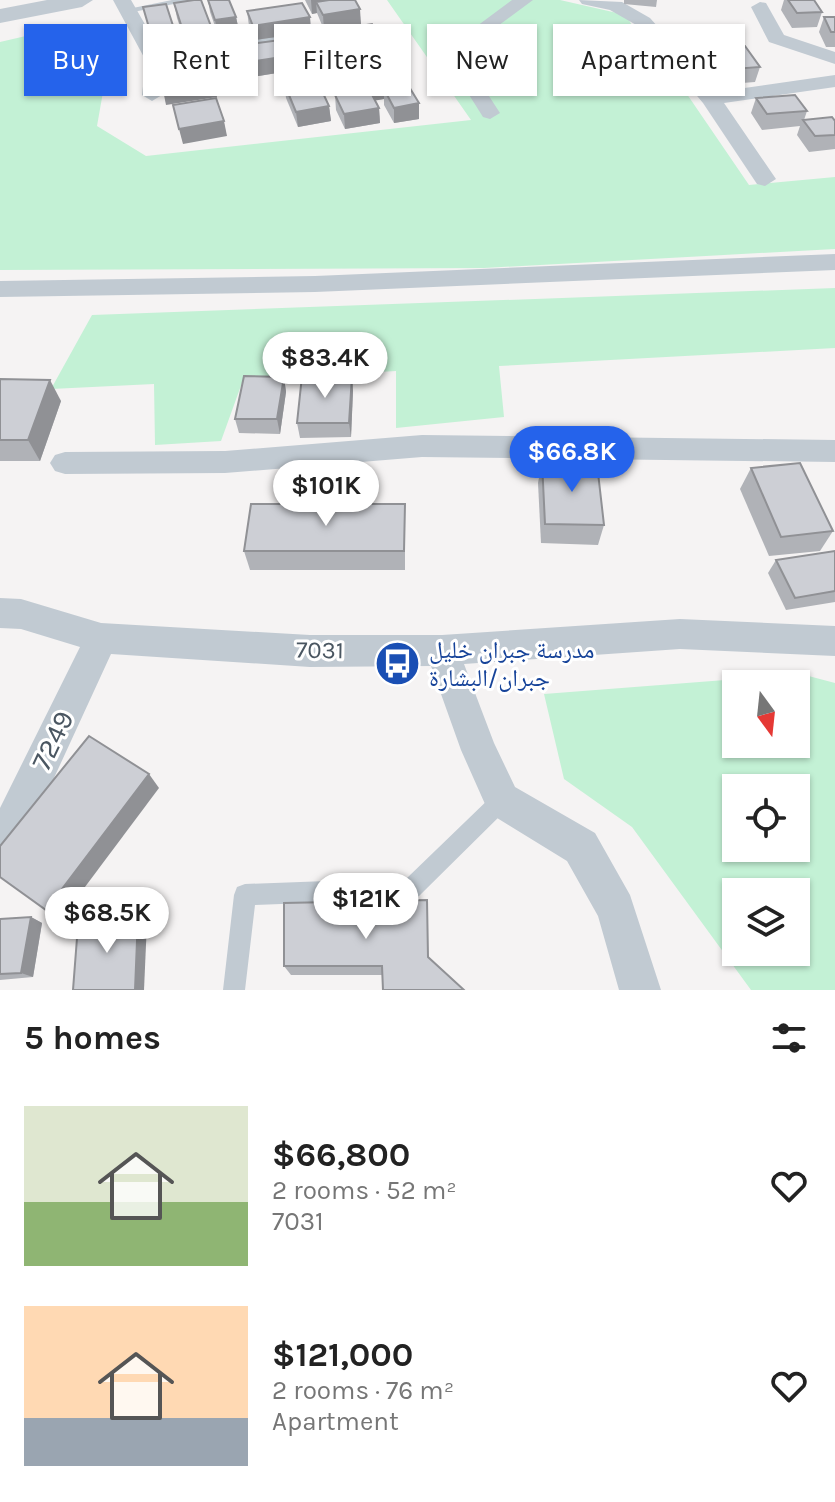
<!DOCTYPE html>
<meta charset="utf-8">
<style>
:root{--surface:#fff;--page:#f2f2f2;--text:#222;--muted:#767676;--accent:#2563eb}
body{margin:0;font-family:Karla,"Noto Naskh Arabic",sans-serif;background:var(--page);color:var(--text);height:100vh;display:flex;flex-direction:column;font-size:30px;white-space:nowrap}
*{box-sizing:border-box;margin:0}
p{font-size:26px;color:var(--muted)}
.icon{flex:none;width:44px;height:44px;fill:none;stroke:currentColor;stroke-width:2;stroke-linecap:round;stroke-linejoin:round}
.map{position:relative;height:990px;overflow:hidden}
.side{display:flex;flex-direction:column;background:var(--surface);flex:1}
.side>*{flex:none}
.top-card{position:absolute;left:24px;top:24px;width:788px;height:72px;display:flex;gap:16px}
.needle{width:52px;rotate:165deg}
.tools{position:absolute;left:722px;top:670px;display:grid;gap:16px}
.tools a{display:grid;place-items:center;width:88px;height:88px;border-radius:0px;background:var(--surface);box-shadow:0 2px 6px #0004;font-size:40px}
.price{position:absolute;translate:-50% -68px;padding:0 18px;border-radius:28px;background:#fff;color:#222;font-size:26px;line-height:52px;filter:drop-shadow(0 2px 4px #0008)}
.price::after{content:'';position:absolute;left:50%;top:48px;width:24px;height:18px;margin-left:-12px;background:inherit;clip-path:polygon(0 0,100% 0,50% 100%)}
.price.selected{background:var(--accent);color:#fff}
ul{padding:0;list-style:none}
li{display:flex;align-items:center;gap:24px;height:200px;padding:0 24px}
li span{display:grid;place-items:center;flex:none;width:224px;height:160px;border-radius:0px;color:#555}
li>.icon{margin-inline-start:auto}
span .icon{width:96px;height:96px;fill:#fffc;stroke-width:1}
li b{font-size:34px}
h2{display:flex;justify-content:space-between;align-items:center;height:96px;padding:0 24px;font-size:34px}
.pill{padding:0 28px;border-radius:0px;background:var(--surface);box-shadow:0 2px 6px #0004;font-size:28px;line-height:72px}
.pill.selected{background:var(--accent);color:#fff}
.map>svg:first-child{display:block}
.green{fill:#c3f1d5;fill-rule:evenodd}
.lines{fill:none;stroke-linecap:round;stroke-linejoin:round}
.service{fill:#c1cad2;fill-rule:evenodd}
.minor{fill:#c1cad2;fill-rule:evenodd}
.tertiary{fill:#c1cad2;fill-rule:evenodd}
.wall{fill:#b0b2b7}
.shaded-wall{fill:#909195}
.building{fill:#cdcfd5;stroke:#909195;stroke-width:2}
.labels{text-anchor:middle;stroke-width:6;stroke-linejoin:round;paint-order:stroke}
.street-label{font-size:24px;fill:#4a5661;stroke:#fff}
.transit-label{font-size:24px;fill:#164399;stroke:#fff;text-anchor:start}
.near-street-label{font-size:28px;fill:#4a5661;stroke:#fff}
</style>
<div class="map">
<svg width="835" height="990" viewBox="0 0 835 990">
<rect width="100%" height="100%" fill="#f5f3f3"/>
<g class="green">
<polygon points="387,0 560,0 626,15 644,46 652,68 632,71 635,86 678,81 749,185 835,177 835,249 484,268 0,270 0,42 56,29 105,24 109,58 97,126 146,156 471,120"/>
<polygon points="835,288 835,348 499,366 504,417 396,428 396,371 243,380 221,441 155,445 154,384 51,389 92,315"/>
<path d="M801,674L835,683V990H751L632,827L564,779L544,694ZM796,684V744H736V684ZM796,788V848H736V788ZM796,892V952H736V892Z"/>
</g>
<g class="lines">
<g class="service">
<polygon points="172,0 194,0 128,13 123,10"/>
<polygon points="502,790 509,793 512,800 509,807 419,896 411,899 255,905 245,990 223,990 234,895 237,887 245,884 407,878 495,793"/>
</g>
<g class="minor">
<polygon points="113,0 131,0 162,54 356,24 365,30 356,36 312,42 329,71 326,75 312,75 295,45 165,65 162,95 152,101 142,95 146,61"/>
<polygon points="512,0 533,0 461,53 500,113 490,119 483,117 442,52"/>
<polygon points="579,0 622,2 650,18 716,92 835,75 835,87 724,103 776,179 765,186 757,184 703,103 638,26 610,10 582,4"/>
<polygon points="760,2 766,3 784,35 835,52 835,64 769,42 751,7"/>
<polygon points="835,254 835,270 315,292 0,297 0,281 315,276"/>
<polygon points="422,435 835,440 835,462 422,457 225,473 65,474 55,471 50,463 55,455 65,452 225,451"/>
<polygon points="0,598 21,599 101,623 310,635 442,635 680,619 835,626 835,656 680,649 464,664 494,743 515,787 595,833 630,895 661,990 619,990 598,916 567,861 489,813 461,750 431,666 310,667 111,654 25,841 14,854 0,859 0,808 80,647 21,629 0,628"/>
</g>
<polygon class="tertiary" points="47,0 93,0 82,7 0,23 0,9"/>
</g>
<g class="wall">
<polygon points="208,0 236,17 239,31 218,35 210,12"/>
<polygon points="305,0 355,0 361,24 324,30 317,13 312,14"/>
<polygon points="624,0 657,0 656,7 624,4"/>
<polygon points="784,0 814,0 822,12 817,27 792,28 781,10"/>
<polygon points="174,3 214,44 187,48 177,18"/>
<polygon points="247,11 310,17 311,32 255,40 249,26"/>
<polygon points="824,17 835,17 835,47 826,47 819,32"/>
<polygon points="315,33 381,40 382,55 324,64 316,48"/>
<polygon points="236,46 289,71 246,78 239,61"/>
<polygon points="706,49 760,67 755,82 716,85 702,63"/>
<polygon points="335,74 396,87 419,103 419,119 394,123 384,105 384,99 375,100 379,108 380,123 345,129 336,110 335,95 339,94 336,89"/>
<polygon points="284,83 329,106 331,121 298,127 286,98"/>
<polygon points="756,98 807,111 804,120 835,121 835,149 809,152 797,135 800,126 762,130 751,113"/>
<polygon points="284,377 286,392 280,434 239,433 235,419"/>
<polygon points="0,379 61,401 40,461 0,461"/>
<polygon points="353,391 351,437 300,438 297,423"/>
<polygon points="542,462 604,525 598,545 541,543 538,483"/>
<polygon points="751,468 833,531 820,551 769,556 740,489"/>
<polygon points="405,504 405,570 250,570 244,551"/>
<polygon points="835,551 835,602 786,610 768,573 776,560"/>
<polygon points="427,900 382,975 291,975 284,966"/>
<polygon points="31,917 42,923 33,977 0,980 0,919"/>
</g>
<g class="shaded-wall">
<polygon points="311,0 345,0 316,2 317,13 312,14"/>
<polygon points="360,9 361,24 324,30 323,15"/>
<polygon points="236,17 239,31 218,35 215,20"/>
<polygon points="310,17 311,32 255,40 253,26"/>
<polygon points="212,29 214,44 187,48 184,34"/>
<polygon points="176,35 179,49 155,53 152,38"/>
<polygon points="381,40 382,55 324,64 323,49"/>
<polygon points="288,56 289,71 246,78 243,63"/>
<polygon points="214,82 217,97 166,105 163,90"/>
<polygon points="396,82 396,97 384,89 384,99 344,106 343,90"/>
<polygon points="419,103 419,119 394,123 394,108"/>
<polygon points="329,106 331,121 298,127 296,112"/>
<polygon points="379,108 380,123 345,129 344,114"/>
<polygon points="224,121 227,136 183,144 179,129"/>
<polygon points="352,376 353,391 351,437 349,423"/>
<polygon points="284,377 286,392 280,434 277,419"/>
<polygon points="50,380 61,401 40,461 28,440"/>
<polygon points="149,774 159,788 61,919 46,910"/>
<polygon points="138,916 147,922 144,990 135,990"/>
<polygon points="31,917 42,923 33,977 21,973"/>
</g>
<g class="building">
<polygon points="194,0 201,0 212,29 184,34 174,3"/>
<polygon points="208,0 229,0 236,17 215,20"/>
<polygon points="329,0 355,0 360,9 323,15 316,2"/>
<polygon points="788,0 814,0 822,12 797,13"/>
<polygon points="302,3 310,17 253,26 247,11"/>
<polygon points="166,4 176,35 152,38 143,7"/>
<polygon points="824,17 835,17 835,32 831,32"/>
<polygon points="372,24 381,40 323,49 315,33"/>
<polygon points="280,40 288,56 243,63 236,46"/>
<polygon points="745,46 760,67 720,70 706,49"/>
<polygon points="207,61 214,82 163,90 157,69"/>
<polygon points="387,65 396,82 343,90 335,74"/>
<polygon points="316,78 329,106 296,112 284,83"/>
<polygon points="408,85 419,103 394,108 384,89"/>
<polygon points="369,89 379,108 344,114 335,95"/>
<polygon points="795,95 807,111 767,114 756,98"/>
<polygon points="216,98 224,121 179,129 173,105"/>
<polygon points="832,117 835,121 835,135 815,136 803,120"/>
<polygon points="244,376 284,377 277,419 235,419"/>
<polygon points="302,376 352,376 349,423 297,423"/>
<polygon points="0,379 50,380 28,440 0,440"/>
<polygon points="542,462 597,464 604,525 545,524"/>
<polygon points="800,463 833,531 781,537 751,468"/>
<polygon points="251,504 405,504 404,551 244,551"/>
<polygon points="835,551 835,591 795,598 776,560"/>
<polygon points="89,736 149,774 46,910 0,877 0,846"/>
<polygon points="427,900 428,957 464,990 383,990 382,966 284,966 284,903"/>
<polygon points="138,916 135,990 73,990 78,925"/>
<polygon points="31,917 21,973 0,974 0,919"/>
</g>
<defs>
<symbol id="bus-disc" viewBox="-11 -11 22 22"><circle r="9.5" fill="#1a4fb4" stroke="#fff"/><path d="M-5-6H5V4H4V6H2V4H-2V6H-4V4H-5ZM-3.5-4V0h7V-4ZM-3.5 1.2v1.5H-2V1.2ZM2 1.2v1.5H3.5V1.2Z" fill="#fff"/></symbol>
</defs>
<g fill-rule="evenodd">
<use href="#bus-disc" x="372" y="638" width="51" height="51"/>
</g>
<g class="labels">
<g class="street-label">
<text transform="translate(320 650) rotate(1)" y="8">7031</text>
</g>
<g class="transit-label">
<text x="429" y="658">مدرسة جبران خليل<tspan x="429" dy="28">جبران/البشارة</tspan></text>
</g>
<g class="near-street-label">
<text transform="translate(52 740) rotate(-65)" y="10">7249</text>
</g>
</g>
</svg>
<div class="tools">
<a><svg class="needle" viewBox="-14 -14 28 28"><path d="M0-13l5 13h-10z" fill="#e53935"/><path d="M0 13l5-13h-10z" fill="#767676"/></svg></a>
<a><svg class="icon" aria-label="locate" viewBox="0 0 24 24"><circle cx="12" cy="12" r="6"/><path d="M12 2v4M12 18v4M2 12h4M18 12h4"/></svg></a>
<a><svg class="icon" aria-label="layers" viewBox="0 0 24 24"><path d="M12 4l9 5-9 5-9-5zM3 14l9 5 9-5"/></svg></a>
</div>
<b class="price" style="left:325px;top:400px">$83.4K</b>
<b class="price selected" style="left:572px;top:494px">$66.8K</b>
<b class="price" style="left:326px;top:528px">$101K</b>
<b class="price" style="left:366px;top:941px">$121K</b>
<b class="price" style="left:107px;top:955px">$68.5K</b>
<div class="top-card">
<a class="pill selected">Buy</a>
<a class="pill">Rent</a>
<a class="pill">Filters</a>
<a class="pill">New</a>
<a class="pill">Apartment</a>
</div>
</div>
<section class="side">
<h2>5 homes<svg class="icon" aria-label="filters" viewBox="0 0 24 24"><path d="M4 7h16M4 17h16"/><circle cx="9" cy="7" r="2"/><circle cx="15" cy="17" r="2"/></svg></h2>
<ul>
<li><span style="background:linear-gradient(#dfe7d0 60%,#8fb573 0)"><svg class="icon" aria-label="home" viewBox="0 0 24 24"><path d="M3 11l9-7 9 7M6 9v11h12V9"/></svg></span><div><b>$66,800</b><p>2 rooms · 52 m²</p><p>7031</p></div><svg class="icon" aria-label="heart" viewBox="0 0 24 24"><path d="M12 20l-8-8c-3-5 5-10 8-4 3-6 11-1 8 4z"/></svg></li>
<li><span style="background:linear-gradient(#ffd9b3 70%,#9aa5b1 0)"><svg class="icon" aria-label="home" viewBox="0 0 24 24"><path d="M3 11l9-7 9 7M6 9v11h12V9"/></svg></span><div><b>$121,000</b><p>2 rooms · 76 m²</p><p>Apartment</p></div><svg class="icon" aria-label="heart" viewBox="0 0 24 24"><path d="M12 20l-8-8c-3-5 5-10 8-4 3-6 11-1 8 4z"/></svg></li>
</ul>
</section>
